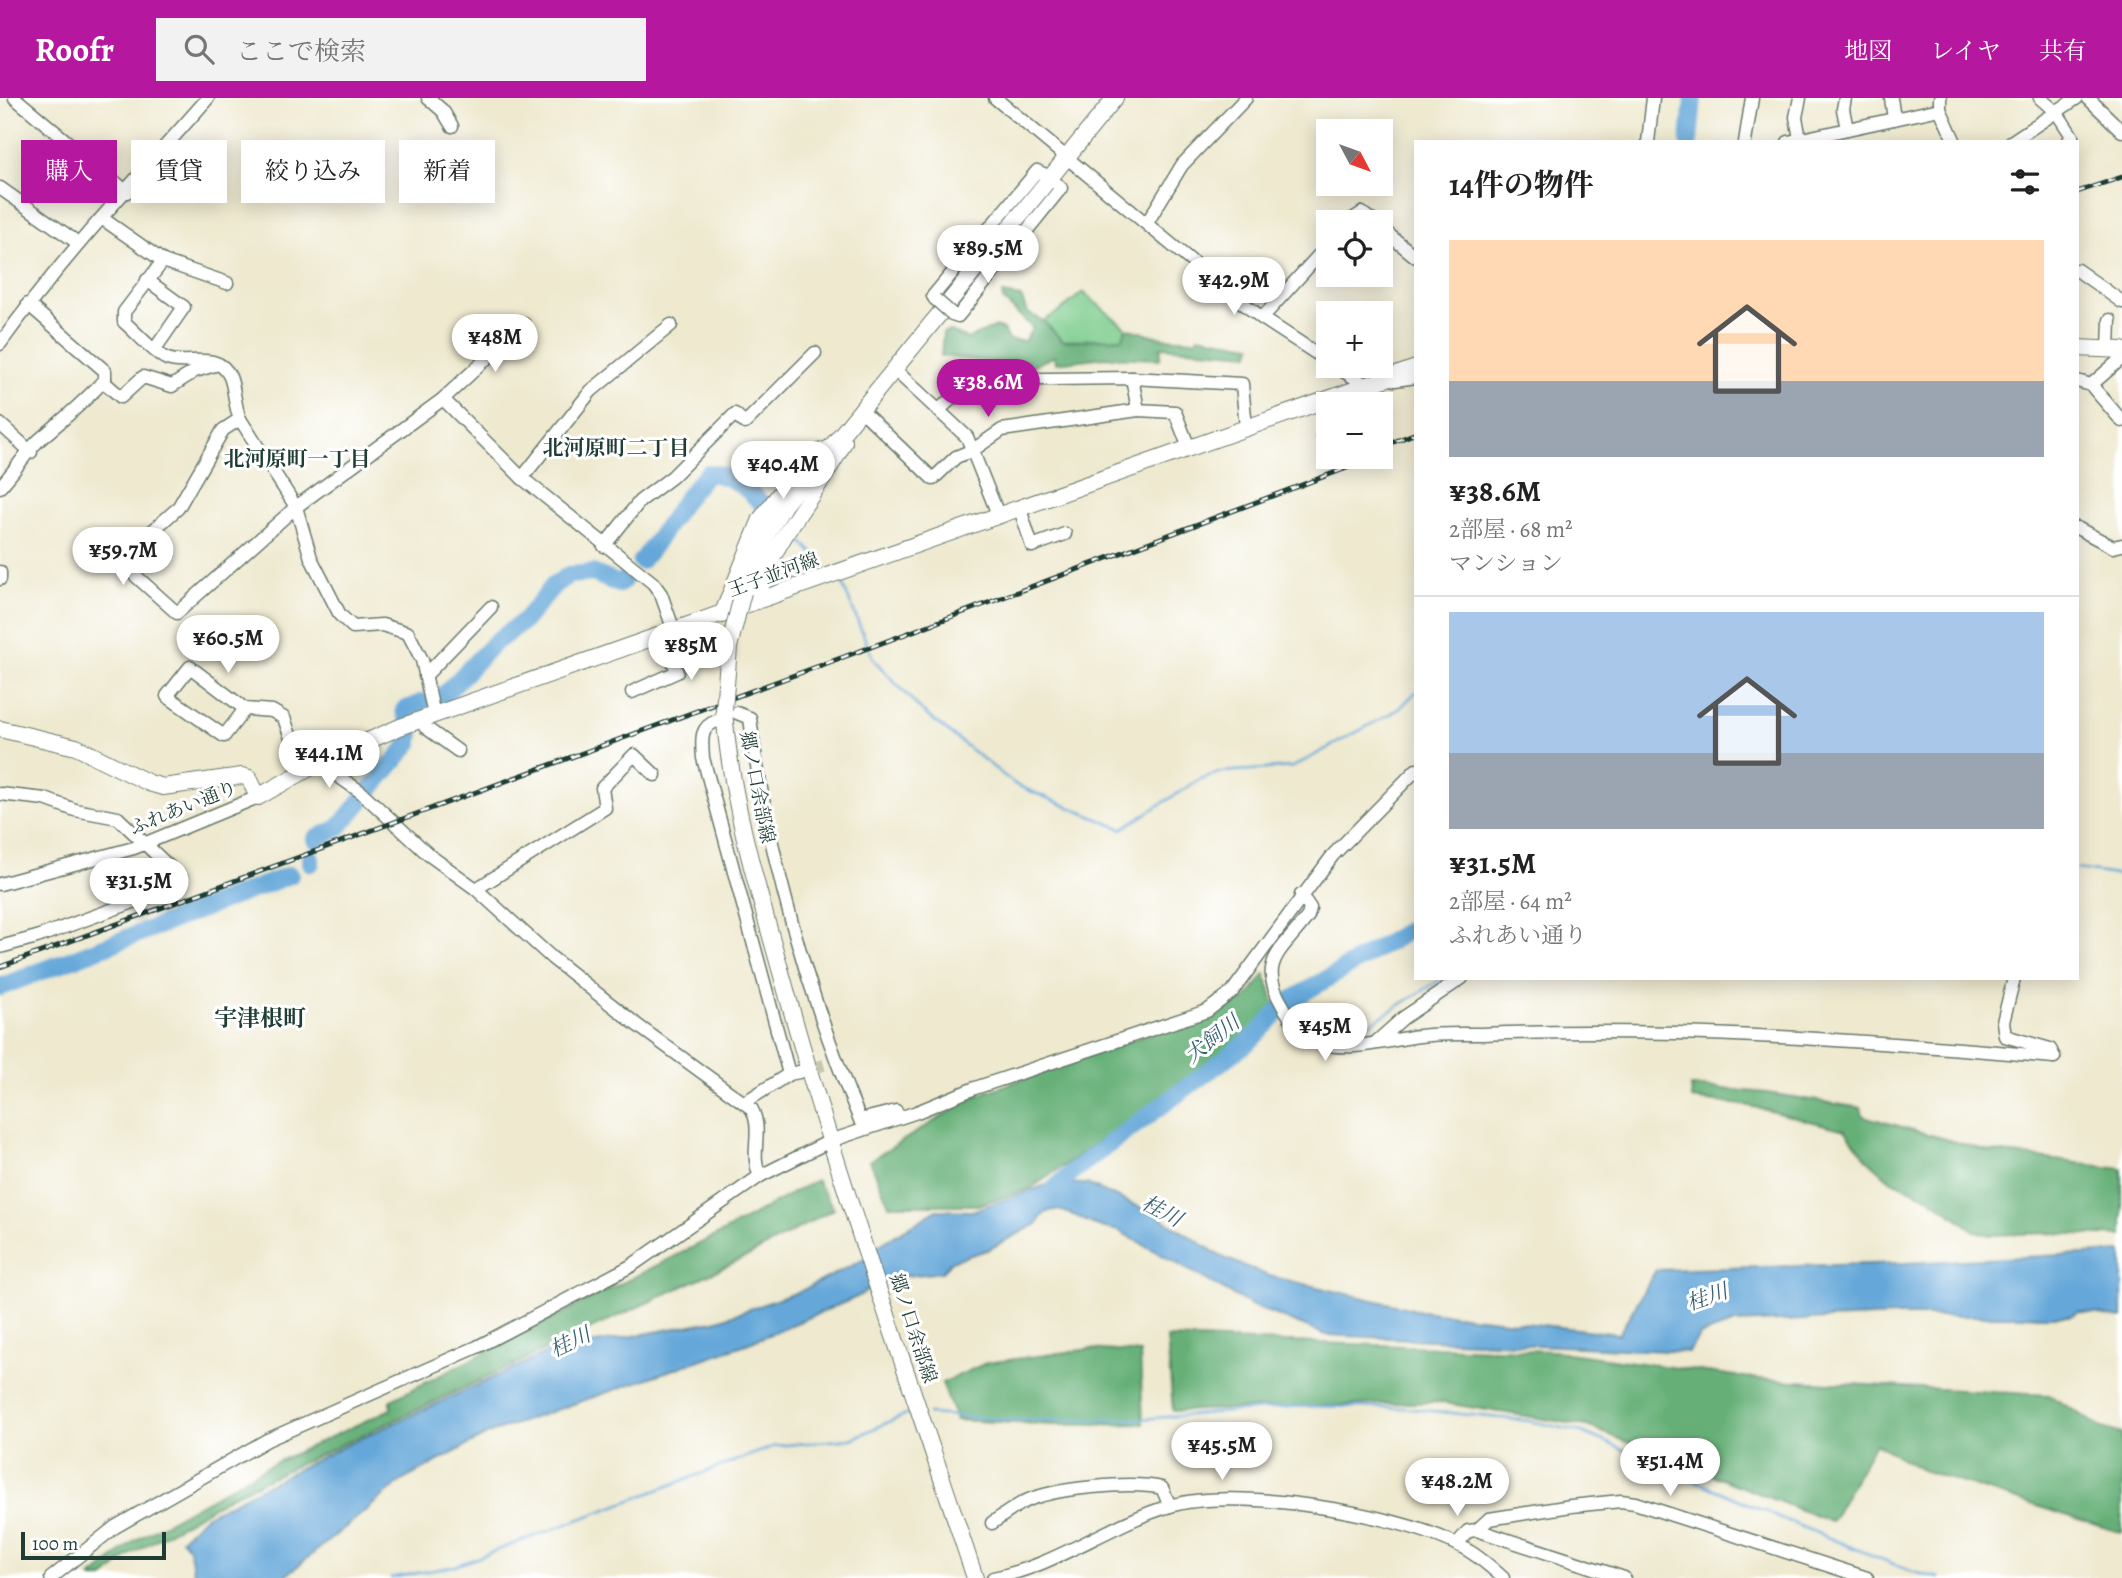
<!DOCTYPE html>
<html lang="ja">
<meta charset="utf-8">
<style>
:root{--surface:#fff;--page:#f2f2f2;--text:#222;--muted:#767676;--line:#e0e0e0;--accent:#b5179e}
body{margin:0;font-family:Alegreya,"Noto Serif JP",serif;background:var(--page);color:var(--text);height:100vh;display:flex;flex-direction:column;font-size:26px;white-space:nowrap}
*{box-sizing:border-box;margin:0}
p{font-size:23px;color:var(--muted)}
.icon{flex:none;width:38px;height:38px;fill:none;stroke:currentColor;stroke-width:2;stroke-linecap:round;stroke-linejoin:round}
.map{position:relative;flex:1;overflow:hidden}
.side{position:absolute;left:1414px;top:42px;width:665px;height:840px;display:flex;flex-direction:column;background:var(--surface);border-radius:0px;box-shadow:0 4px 18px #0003}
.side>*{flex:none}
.banner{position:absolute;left:21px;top:42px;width:665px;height:63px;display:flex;gap:14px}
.needle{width:46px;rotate:131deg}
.buttons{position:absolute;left:1316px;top:21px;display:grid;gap:14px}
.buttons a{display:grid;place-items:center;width:77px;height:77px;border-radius:0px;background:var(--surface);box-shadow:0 4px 18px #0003;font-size:35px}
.scale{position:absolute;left:21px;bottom:18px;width:145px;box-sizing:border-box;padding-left:7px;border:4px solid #1f3d34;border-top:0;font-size:19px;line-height:24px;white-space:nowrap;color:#1f3d34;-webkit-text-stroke:5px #fff;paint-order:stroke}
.price{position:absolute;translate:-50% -60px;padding:0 16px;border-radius:24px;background:#fff;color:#222;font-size:23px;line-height:46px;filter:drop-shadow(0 2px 4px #0008)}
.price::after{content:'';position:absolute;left:50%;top:42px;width:21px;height:16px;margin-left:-10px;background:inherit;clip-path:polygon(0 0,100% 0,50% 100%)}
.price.active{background:var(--accent);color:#fff}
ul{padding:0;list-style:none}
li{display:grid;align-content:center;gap:14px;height:371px;padding:0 35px}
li+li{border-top:2px solid var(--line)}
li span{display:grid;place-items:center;height:217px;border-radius:0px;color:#555}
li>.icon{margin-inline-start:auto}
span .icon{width:126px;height:126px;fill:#fffc;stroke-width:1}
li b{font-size:30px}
h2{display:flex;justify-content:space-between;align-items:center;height:84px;padding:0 35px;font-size:30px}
.tag{padding:0 24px;border-radius:0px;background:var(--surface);box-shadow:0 4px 18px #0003;font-size:24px;line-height:63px}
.tag.active{background:var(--accent);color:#fff}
header{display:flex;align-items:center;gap:42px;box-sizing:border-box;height:98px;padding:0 35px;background:var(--accent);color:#fff}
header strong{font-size:33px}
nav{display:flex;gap:38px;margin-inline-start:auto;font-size:24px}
.search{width:490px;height:63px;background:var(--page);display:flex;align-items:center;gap:18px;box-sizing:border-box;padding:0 24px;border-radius:0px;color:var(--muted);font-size:26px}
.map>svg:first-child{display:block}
.green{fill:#7dcc8d;stroke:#4e8460;stroke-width:2}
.forest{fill:#66b078;stroke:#427656;stroke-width:2}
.water{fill:#65a7d9;stroke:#427286;stroke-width:2}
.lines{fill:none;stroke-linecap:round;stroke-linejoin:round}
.stream{stroke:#65a7d9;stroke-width:2.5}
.river{stroke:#65a7d9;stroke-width:18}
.minor-tunnel{stroke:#c5c7b0;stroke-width:12;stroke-dasharray:12 6;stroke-linecap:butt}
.minor-casing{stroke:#67796a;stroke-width:15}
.major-casing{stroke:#67796a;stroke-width:18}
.minor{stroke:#fff;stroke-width:12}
.major{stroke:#fff;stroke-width:16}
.rail-casing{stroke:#1f3d34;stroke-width:5}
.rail{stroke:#fff;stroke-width:2.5;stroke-dasharray:8;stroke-linecap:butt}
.minor-bridge-casing{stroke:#67796a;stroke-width:15;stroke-linecap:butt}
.major-bridge-casing{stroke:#67796a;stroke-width:18;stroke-linecap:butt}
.minor-bridge{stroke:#fff;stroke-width:12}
.major-bridge{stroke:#fff;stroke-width:16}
.labels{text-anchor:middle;stroke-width:6;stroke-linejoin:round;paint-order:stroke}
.street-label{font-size:19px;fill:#1f3d34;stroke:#fff}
.neighbourhood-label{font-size:21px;font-weight:bold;fill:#1f3d34;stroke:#fff}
.water-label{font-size:21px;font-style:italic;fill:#38626e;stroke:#fff}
.quarter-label{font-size:23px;font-weight:bold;fill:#1f3d34;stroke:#fff}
</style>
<header>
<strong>Roofr</strong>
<div class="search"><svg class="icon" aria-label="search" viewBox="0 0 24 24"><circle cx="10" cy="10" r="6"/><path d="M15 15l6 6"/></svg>ここで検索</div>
<nav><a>地図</a><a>レイヤ</a><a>共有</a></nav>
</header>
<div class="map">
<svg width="2122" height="1480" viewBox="0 0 2122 1480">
<rect width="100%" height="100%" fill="#fff"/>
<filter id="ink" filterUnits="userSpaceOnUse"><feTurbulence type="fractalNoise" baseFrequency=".0143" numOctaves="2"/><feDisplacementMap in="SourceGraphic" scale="14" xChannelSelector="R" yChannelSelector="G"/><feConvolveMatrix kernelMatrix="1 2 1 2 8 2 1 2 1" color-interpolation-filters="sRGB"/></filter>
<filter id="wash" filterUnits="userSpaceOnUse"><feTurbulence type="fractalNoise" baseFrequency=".00686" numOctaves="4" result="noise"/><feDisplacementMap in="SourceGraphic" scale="28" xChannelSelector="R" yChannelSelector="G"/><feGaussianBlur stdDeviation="1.57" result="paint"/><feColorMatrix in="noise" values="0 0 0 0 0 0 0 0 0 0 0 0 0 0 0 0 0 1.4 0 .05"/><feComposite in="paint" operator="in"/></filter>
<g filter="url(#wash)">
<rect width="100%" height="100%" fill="#eee9cf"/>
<polygon class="green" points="1083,194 1126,230 1123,240 1062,243 1043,223 1060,213"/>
<g class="forest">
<polygon points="1002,196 1021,199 1027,214 1043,223 1063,243 1123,240 1126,230 1164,240 1195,242 1198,238 1252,247 1250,256 1161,249 1160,261 1105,259 1056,265 1055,258 1031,268 941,258 943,235 950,233 967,241 996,229 1003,232 1008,242 1024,243 1033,230 1003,202"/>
<polygon points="1265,876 1275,906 1258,929 1158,1003 1031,1090 978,1107 889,1107 870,1063 975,998 1245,902"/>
<polygon points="1691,988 1767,995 1861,1010 1863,1018 1988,1053 2122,1071 2122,1138 2048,1135 1990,1137 1975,1133 1930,1100 1890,1082 1869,1063 1845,1032 1750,1008 1692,1001"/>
<polygon points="816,1082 834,1111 750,1157 231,1398 130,1457 104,1480 90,1480 134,1443 266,1369 391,1311 391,1302 721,1135"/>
<polygon points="1167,1240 1553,1253 1758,1281 2049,1297 2102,1330 2122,1336 2122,1435 1922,1372 1875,1345 1831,1424 1587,1328 1438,1304 1173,1313"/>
<polygon points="1090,1251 1140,1255 1143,1326 1055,1327 956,1322 942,1285 986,1265"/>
</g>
<path class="water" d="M1052,1085L1087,1086L1155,1116L1222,1159L1269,1178L1421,1213L1619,1236L1656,1172L1906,1165L2122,1154V1220L2079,1213L2071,1218H1896L1735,1225L1700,1237L1688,1254L1326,1237L1253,1208L1119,1133C1111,1131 1103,1130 1096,1127C1077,1121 1050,1097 1037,1126L987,1152L951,1163L942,1174L889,1180L857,1199L749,1245L490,1335L403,1382L283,1480H195L189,1450L181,1441L205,1418L334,1353L549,1254L718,1222L801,1193L875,1156L876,1149L937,1112L972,1113Z"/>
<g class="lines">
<g class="stream">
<polyline points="794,436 825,467"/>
<polyline points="843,487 873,561 923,614 1016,687 1122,731 1200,681 1221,674 1293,669 1399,611 1416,594"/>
<polyline points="2077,771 2122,778"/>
<polyline points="1288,904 1334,932 1371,925 1443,880"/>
<polyline points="928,1316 1017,1322 1142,1321 1304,1308 1403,1310 1529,1323 1582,1334 1802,1429 1913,1474 1939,1480"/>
<polyline points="391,1480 455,1468 775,1348 851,1341 902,1318 914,1316"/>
</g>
<g class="river">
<polyline points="1689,44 1693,0"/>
<path d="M641,463C665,435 682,400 708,375C732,377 746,389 762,406"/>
<polyline points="440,601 493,546 524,523 554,487 569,477 593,475 619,486 623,483"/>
<polyline points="315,741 338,730 410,645 411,631 404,612 423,604"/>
<polyline points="311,765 311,760"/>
<polyline points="0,889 290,777"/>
<polyline points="1045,1100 1074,1072 1250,943 1288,904 1416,828"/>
</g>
</g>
</g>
<g filter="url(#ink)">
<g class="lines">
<polyline class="minor-tunnel" points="800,973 824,967"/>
<defs>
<g id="minor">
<polyline points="15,0 127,94"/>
<polyline points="428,0 443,13 452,28"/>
<polyline points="995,0 1226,192 1262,220 1328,263"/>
<polyline points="1800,0 1796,19 1800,41"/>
<polyline points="1845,0 1843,11 1847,31"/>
<polyline points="1891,0 1894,21"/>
<polyline points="1940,0 1940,11 1955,44"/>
<polyline points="2040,0 2057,15 2072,38 2068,44"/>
<polyline points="2088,0 2122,33"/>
<polyline points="1648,44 1653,0"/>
<polyline points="1745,44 1752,0"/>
<polyline points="1788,44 1940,11"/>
<polyline points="2011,44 2077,0"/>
<polyline points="0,90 78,145"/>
<path d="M103,121L163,163L124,214V224C137,235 151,252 165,260C185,270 218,251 230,279C235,291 234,307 240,321L296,409L311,460L340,517L353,529L382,527L408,535L422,562L434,617"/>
<polyline points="1348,124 1362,115 1374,124"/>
<polyline points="1147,125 1182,67 1246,0"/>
<polyline points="1381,130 1416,159"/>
<polyline points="163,163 227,185"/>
<polyline points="2077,172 2122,204"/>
<polyline points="147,182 184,209 155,251"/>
<polyline points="935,201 933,198 1037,73 1050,79 1061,90 958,218 952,216"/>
<polyline points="28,206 105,273 105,285 121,299 143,279 172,288 195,273 218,266"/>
<polyline points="1262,220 1328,147"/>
<path d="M0,246C63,158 137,81 208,0"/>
<polyline points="2109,251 2110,222"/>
<polyline points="1335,268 1366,287"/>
<polyline points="896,273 967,339 999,419"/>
<polyline points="1132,280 1242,286 1246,330"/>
<polyline points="1395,282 1416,279"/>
<polyline points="2077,283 2091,287 2122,260"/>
<polyline points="2091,287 2122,323"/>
<polyline points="443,301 522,380 653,485 661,496 674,533"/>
<polyline points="1326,302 1322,337 1328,335"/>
<polyline points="940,311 972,282 1132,280 1138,312 1175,314 1189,350"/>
<polyline points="862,313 933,381 956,359 973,352 1002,332 1138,312"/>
<polyline points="240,321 223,332 178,410 119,463 177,515 296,409 443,301 524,226"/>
<polyline points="0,326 31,354"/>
<polyline points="522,380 591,293 671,227"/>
<path d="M0,389C13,375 25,356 38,343C62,322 84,305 105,281"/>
<polyline points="1020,411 1032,448 1065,436"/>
<polyline points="2077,430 2113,449 2122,447"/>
<polyline points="604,448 640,403 672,379 735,316 745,325 815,255"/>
<polyline points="0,474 0,481"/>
<polyline points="425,578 491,509"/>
<polyline points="632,594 677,574 663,537"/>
<polyline points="245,611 190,569 167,598 224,638 245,611 272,613 284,620 303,674"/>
<path d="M737,615L750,620C767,755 808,897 860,1022L896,1013"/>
<polyline points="423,621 425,629 458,653"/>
<path d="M717,623C699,629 702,643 703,660L789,976"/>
<path d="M324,662L332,674L361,694L429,757L476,791L552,860L637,927L751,1010C764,1032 749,1055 760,1078"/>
<polyline points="0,696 45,701 75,712 118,720 181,780 180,787 37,839 0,849"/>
<polyline points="0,786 134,750 258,699"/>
<polyline points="476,791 605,710 602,690 634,657 655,677"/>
<path d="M1301,797L1310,810L1308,818C1282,853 1256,864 1283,908C1290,920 1298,933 1310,940C1336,958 1389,942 1419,938C1439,935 1461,936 1482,936C1672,929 1864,942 2054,959"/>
<polyline points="2014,880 2003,924 2005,938 2050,951 2054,959"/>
<polyline points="1375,945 1403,920 1462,880"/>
<polyline points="745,1004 789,976 799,974"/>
<path d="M992,1425C1002,1418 1013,1410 1024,1404C1052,1390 1131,1383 1162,1390L1170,1408"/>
<polyline points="1477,1432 1624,1480"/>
<polyline points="1457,1446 1468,1433 1477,1432 1489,1421 1571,1408 1621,1403 1635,1405 1867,1480"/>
<polyline points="51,1480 115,1429 267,1342 477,1249 631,1168 760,1078 830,1043 917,1014 975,990 1207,913 1232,894 1333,757 1416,672"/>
<path d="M993,1480C1056,1468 1109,1426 1170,1408C1234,1388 1397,1416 1456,1446C1474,1454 1489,1467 1503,1480"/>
</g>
<g id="major">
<polyline points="2077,250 2122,252"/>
<polyline points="743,494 767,436 784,407 1115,0"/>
<path d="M757,503C770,441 817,399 844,344"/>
<polyline points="722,517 761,421 808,358 828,351"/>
<path d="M724,612C731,706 759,795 784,885C839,1086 910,1282 975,1480"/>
<polyline points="0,631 76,649 149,685 163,689 242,678 249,680 258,699 324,662 400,629 1416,270"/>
</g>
</defs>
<use href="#minor" class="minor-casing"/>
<use href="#major" class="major-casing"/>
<use href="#minor" class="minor"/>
<use href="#major" class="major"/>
<defs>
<g id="rail">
<polyline points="2077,94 2122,79"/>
<polyline points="1381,349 1416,335"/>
<polyline points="0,869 879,546 1376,359"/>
</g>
</defs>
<use href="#rail" class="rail-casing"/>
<use href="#rail" class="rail"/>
<defs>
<polyline id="minor-bridge" points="935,201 952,216"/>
<polyline id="major-bridge" points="724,612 729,549 743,494"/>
</defs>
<use href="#minor-bridge" class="minor-bridge-casing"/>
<use href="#major-bridge" class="major-bridge-casing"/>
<use href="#minor-bridge" class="minor-bridge"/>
<use href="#major-bridge" class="major-bridge"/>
</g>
</g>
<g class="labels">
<g class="street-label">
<text transform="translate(773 476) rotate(-20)" y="7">王子並河線</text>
<text transform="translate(758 689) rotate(79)" y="7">郷ノ口余部線</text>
<text transform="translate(183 709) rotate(-22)" y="7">ふれあい通り</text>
<text transform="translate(914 1230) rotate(72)" y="7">郷ノ口余部線</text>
</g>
<g class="neighbourhood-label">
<text x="616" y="357">北河原町二丁目</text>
<text x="297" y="368">北河原町一丁目</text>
</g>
<g class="water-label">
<text transform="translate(1212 941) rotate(-38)" y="7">犬飼川</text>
<text transform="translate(1162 1113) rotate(28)" y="7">桂川</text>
<text transform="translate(1707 1199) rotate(-19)" y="7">桂川</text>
<text transform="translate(570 1244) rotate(-25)" y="7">桂川</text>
</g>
<g class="quarter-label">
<text x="260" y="928">宇津根町</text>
</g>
</g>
</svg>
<div class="buttons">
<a><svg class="needle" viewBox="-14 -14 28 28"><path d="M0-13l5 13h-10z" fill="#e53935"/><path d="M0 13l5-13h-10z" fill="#767676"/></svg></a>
<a><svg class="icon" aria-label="locate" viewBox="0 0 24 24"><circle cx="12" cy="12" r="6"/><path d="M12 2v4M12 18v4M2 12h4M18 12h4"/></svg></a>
<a>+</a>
<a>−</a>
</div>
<div class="scale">100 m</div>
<b class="price" style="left:988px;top:187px">¥89.5M</b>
<b class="price" style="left:1234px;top:219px">¥42.9M</b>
<b class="price" style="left:495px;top:276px">¥48M</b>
<b class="price active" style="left:988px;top:321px">¥38.6M</b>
<b class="price" style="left:783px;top:403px">¥40.4M</b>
<b class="price" style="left:123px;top:489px">¥59.7M</b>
<b class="price" style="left:228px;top:577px">¥60.5M</b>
<b class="price" style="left:691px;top:584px">¥85M</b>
<b class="price" style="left:329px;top:692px">¥44.1M</b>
<b class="price" style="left:139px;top:820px">¥31.5M</b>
<b class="price" style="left:1325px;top:965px">¥45M</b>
<b class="price" style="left:1222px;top:1384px">¥45.5M</b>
<b class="price" style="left:1670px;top:1400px">¥51.4M</b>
<b class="price" style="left:1457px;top:1420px">¥48.2M</b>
<div class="banner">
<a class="tag active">購入</a>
<a class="tag">賃貸</a>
<a class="tag">絞り込み</a>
<a class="tag">新着</a>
</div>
<section class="side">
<h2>14件の物件<svg class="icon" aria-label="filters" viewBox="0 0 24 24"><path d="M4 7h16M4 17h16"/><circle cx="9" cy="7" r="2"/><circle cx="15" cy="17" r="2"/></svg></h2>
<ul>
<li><span style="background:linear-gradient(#ffd9b3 65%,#9aa5b1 0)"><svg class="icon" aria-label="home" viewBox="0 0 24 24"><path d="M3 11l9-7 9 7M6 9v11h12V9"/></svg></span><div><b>¥38.6M</b><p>2部屋 · 68 m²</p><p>マンション</p></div></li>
<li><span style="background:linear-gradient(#a9c7e8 65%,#9aa5b1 0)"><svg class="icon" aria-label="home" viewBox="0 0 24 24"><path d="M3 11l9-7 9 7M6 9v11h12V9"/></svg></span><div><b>¥31.5M</b><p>2部屋 · 64 m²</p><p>ふれあい通り</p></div></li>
</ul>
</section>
</div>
